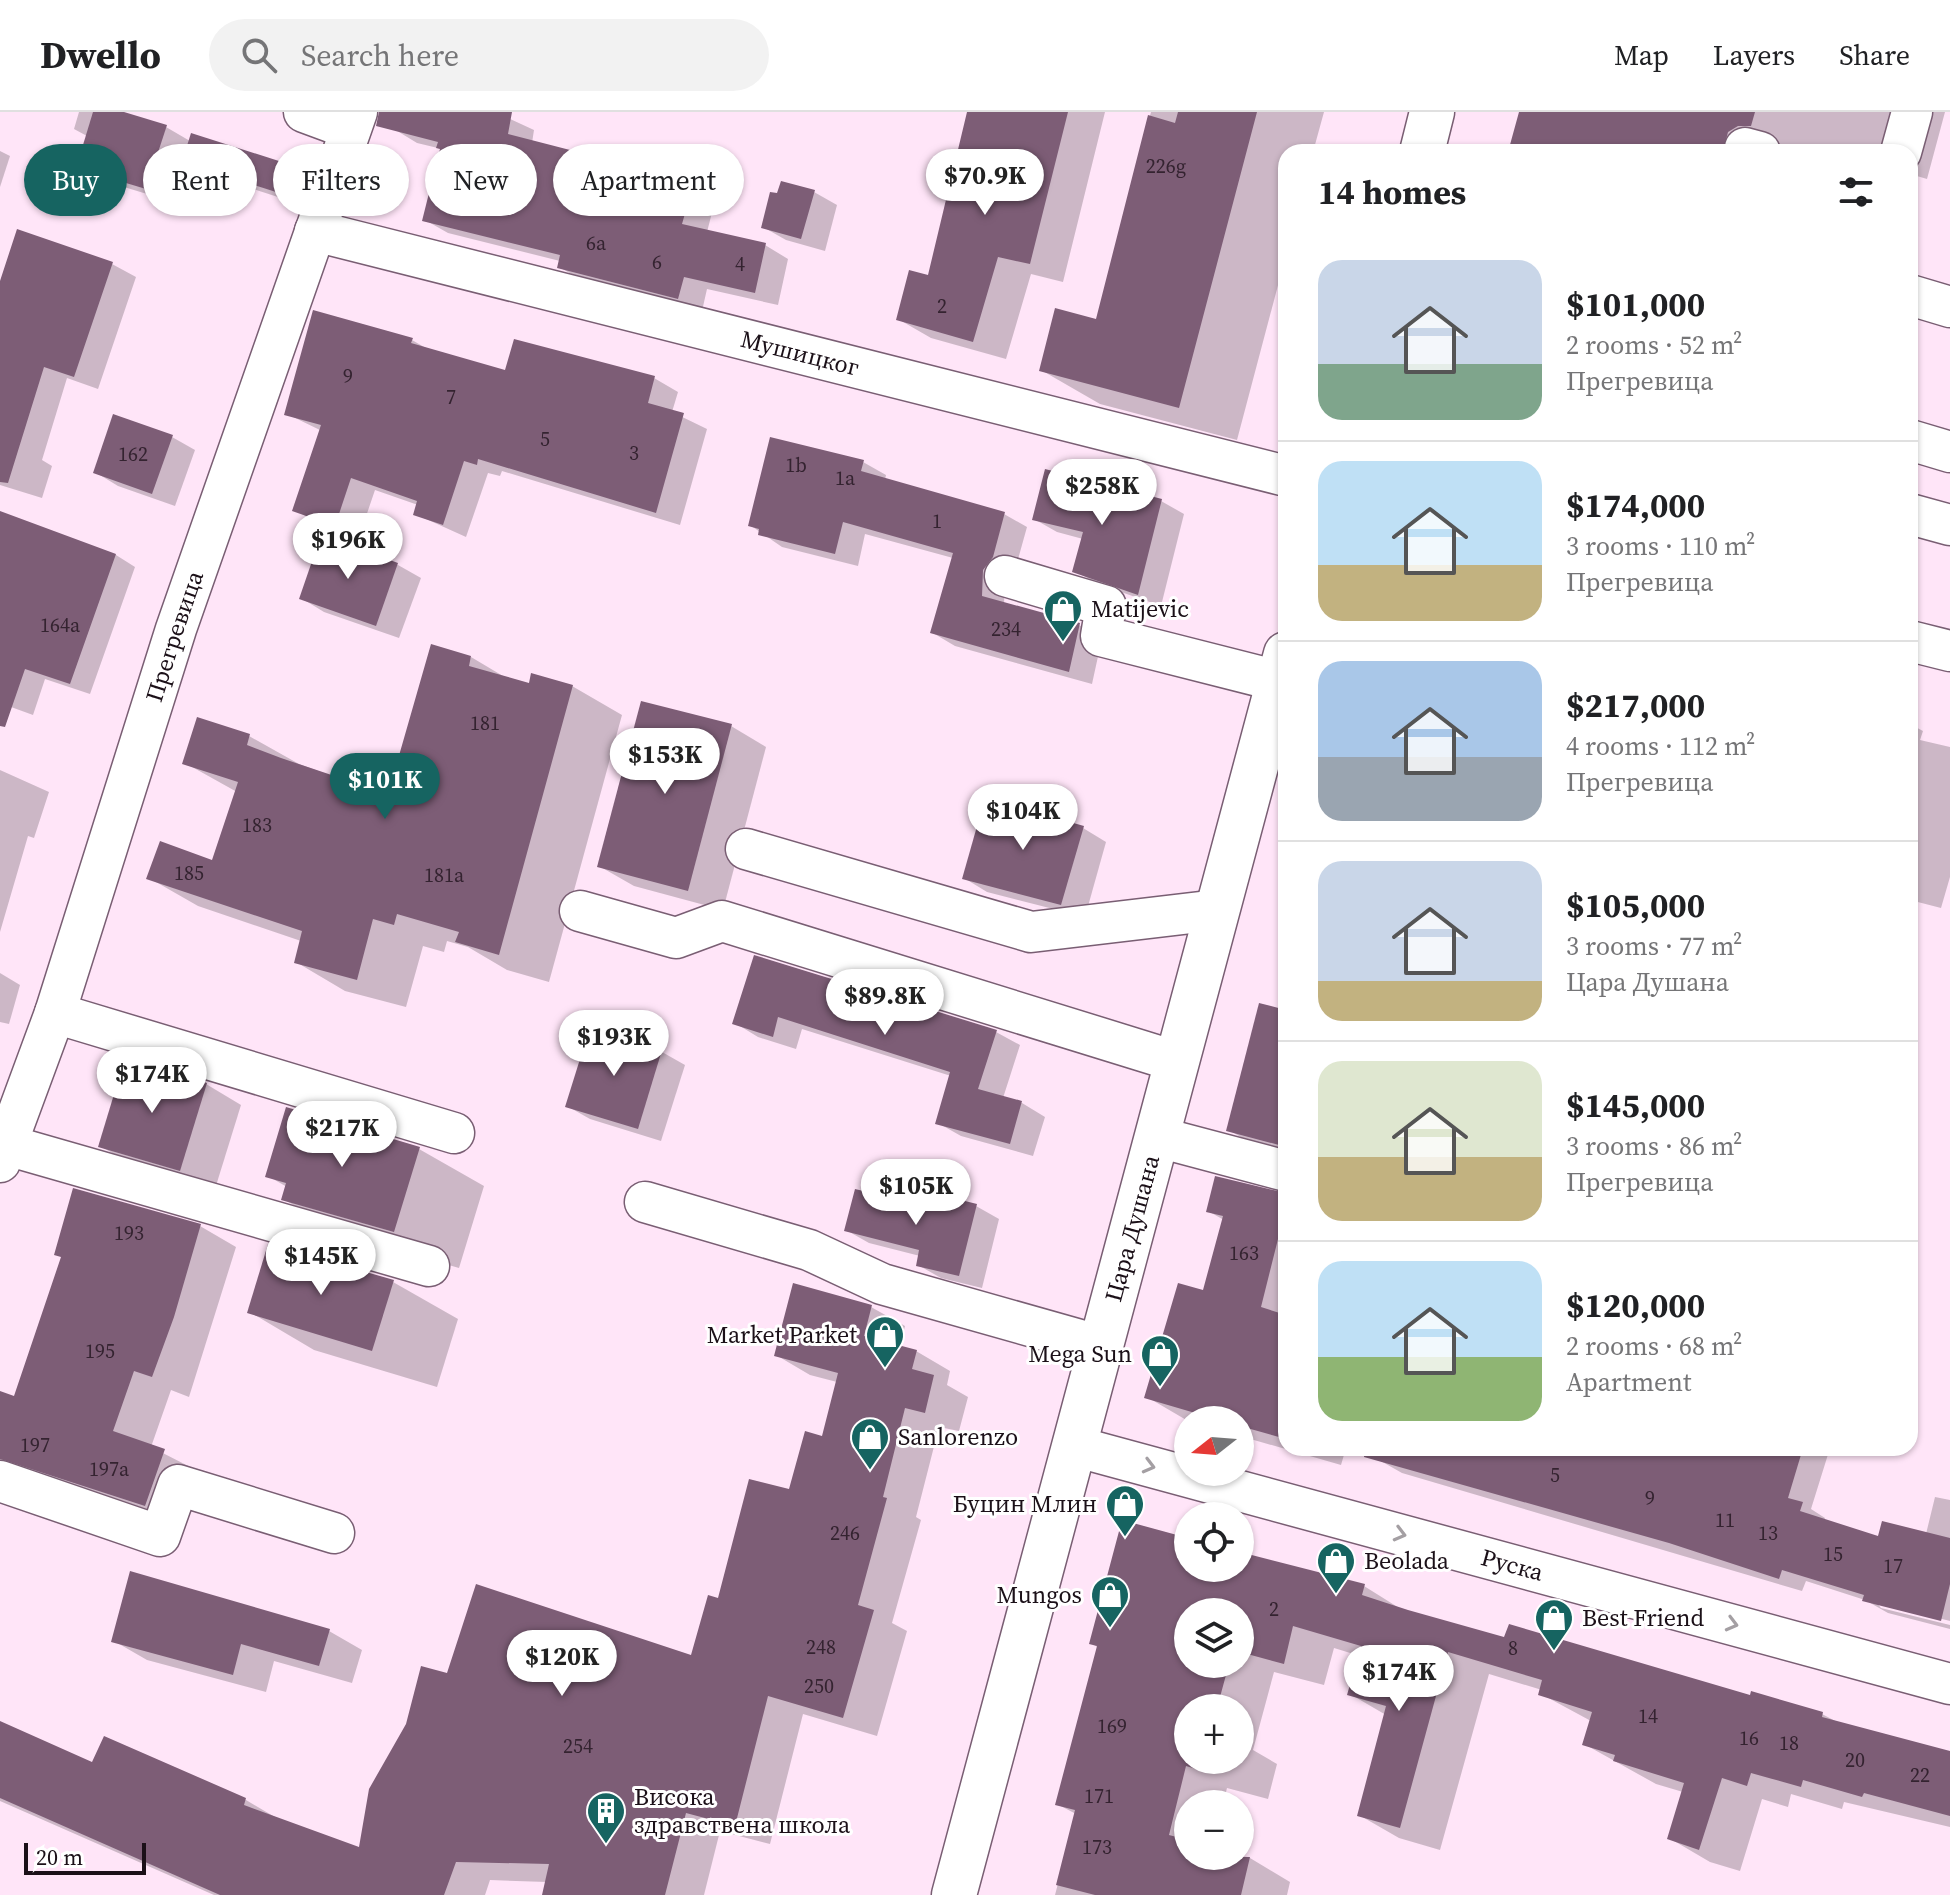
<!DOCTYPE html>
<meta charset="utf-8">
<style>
:root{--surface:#fff;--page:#f2f2f2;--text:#202124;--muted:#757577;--line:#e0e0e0;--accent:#166461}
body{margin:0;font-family:"Source Serif 4",serif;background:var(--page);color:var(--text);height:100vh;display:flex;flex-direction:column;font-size:30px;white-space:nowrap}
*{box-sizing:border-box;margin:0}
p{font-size:26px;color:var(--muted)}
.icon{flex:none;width:44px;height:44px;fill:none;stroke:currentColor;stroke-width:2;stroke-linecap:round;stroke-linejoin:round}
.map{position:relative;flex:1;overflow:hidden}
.sheet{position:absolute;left:1278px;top:32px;width:640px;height:1312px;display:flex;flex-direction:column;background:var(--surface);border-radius:24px;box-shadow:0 2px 6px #0004}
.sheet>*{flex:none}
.banner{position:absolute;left:24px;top:32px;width:760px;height:72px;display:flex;gap:16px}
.needle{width:52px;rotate:253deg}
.controls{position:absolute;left:1174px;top:1294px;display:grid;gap:16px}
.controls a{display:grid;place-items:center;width:80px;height:80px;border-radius:50%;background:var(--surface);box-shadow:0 2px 6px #0004;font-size:40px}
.scale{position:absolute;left:24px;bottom:20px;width:122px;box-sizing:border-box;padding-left:8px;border:4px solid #1b1018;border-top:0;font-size:22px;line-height:28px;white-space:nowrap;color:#1b1018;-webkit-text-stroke:6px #fff;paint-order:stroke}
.price{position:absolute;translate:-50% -68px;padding:0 18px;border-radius:28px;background:#fff;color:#222;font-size:26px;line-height:52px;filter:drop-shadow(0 2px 4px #0008)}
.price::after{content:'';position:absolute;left:50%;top:48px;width:24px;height:18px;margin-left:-12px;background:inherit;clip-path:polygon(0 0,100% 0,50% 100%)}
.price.current{background:var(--accent);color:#fff}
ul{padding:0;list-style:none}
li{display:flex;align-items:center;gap:24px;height:200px;padding:0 40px}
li+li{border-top:2px solid var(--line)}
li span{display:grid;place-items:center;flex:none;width:224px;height:160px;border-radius:24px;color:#555}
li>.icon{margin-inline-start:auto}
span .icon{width:96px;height:96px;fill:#fffc;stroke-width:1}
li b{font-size:34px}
h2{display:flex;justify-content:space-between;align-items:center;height:96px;padding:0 40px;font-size:34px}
.tag{padding:0 28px;border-radius:36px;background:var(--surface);box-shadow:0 2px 6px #0004;font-size:28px;line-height:72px}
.tag.current{background:var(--accent);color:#fff}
header{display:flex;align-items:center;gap:48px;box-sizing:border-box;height:112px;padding:0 40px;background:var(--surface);border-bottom:2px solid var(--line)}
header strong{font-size:38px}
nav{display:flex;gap:44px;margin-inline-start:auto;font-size:28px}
.search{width:560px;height:72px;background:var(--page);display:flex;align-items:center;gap:20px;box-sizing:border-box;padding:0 28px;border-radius:44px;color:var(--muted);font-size:30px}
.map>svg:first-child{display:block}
.shadow{fill:#0003;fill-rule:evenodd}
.building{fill:#7d5d76}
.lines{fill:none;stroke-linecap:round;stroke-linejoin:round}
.minor-casing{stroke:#795e73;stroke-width:43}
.major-casing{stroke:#795e73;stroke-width:47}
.minor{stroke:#fff;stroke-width:40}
.major{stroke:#fff;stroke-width:44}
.oneway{stroke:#a49fa3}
.labels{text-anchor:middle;stroke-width:6;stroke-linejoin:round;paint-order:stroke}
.number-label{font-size:20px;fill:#342330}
.street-label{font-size:24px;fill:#1b1018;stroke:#fff}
.poi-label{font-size:24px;fill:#1b1018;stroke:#fff;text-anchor:start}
</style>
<header>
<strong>Dwello</strong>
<div class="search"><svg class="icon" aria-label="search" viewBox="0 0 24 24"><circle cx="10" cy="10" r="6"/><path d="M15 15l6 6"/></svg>Search here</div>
<nav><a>Map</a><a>Layers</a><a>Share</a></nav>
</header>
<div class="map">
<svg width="1950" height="1783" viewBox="0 0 1950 1783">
<rect width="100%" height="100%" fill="#ffe5f8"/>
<g class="shadow">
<polygon points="79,0 118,0 166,15 190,29 306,59 330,73 321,99 207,62 183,48 170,89 101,68 78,55 87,24 74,17"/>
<polygon points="398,0 495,0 534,18 532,31 693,72 716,85 707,120 765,133 788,147 778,193 707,177 702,199 582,168 559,155 560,149 448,121 425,108 442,37 417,31 394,17"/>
<polygon points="969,0 1105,0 1063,170 1031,162 1006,247 931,226 898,207 930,166"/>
<polygon points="1151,0 1324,0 1313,40 1286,40 1286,143 1237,328 1100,292 1041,258 1097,209"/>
<polygon points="1521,0 1945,0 1927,67 1910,62 1910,40 1820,37 1819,40 1510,40"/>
<polygon points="0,39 10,44 0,75"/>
<polygon points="814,80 837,93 825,139 786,128 763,115"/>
<polygon points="19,120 112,152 136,165 98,277 67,266 42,348 52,354 42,386 0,373 0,175"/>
<polygon points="412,228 431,239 507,261 654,266 678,280 672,300 707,317 680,413 502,359 500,364 488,361 466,425 415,402 418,393 375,378 359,425 318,411 295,398 322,319 287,302"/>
<polygon points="172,325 195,338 175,394 118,374 95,360"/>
<polygon points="863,350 886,363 885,368 1004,402 1027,415 1015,458 1005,471 1004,492 1079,513 1102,526 1092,572 955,534 933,521 953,446 865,422 858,454 782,435 750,413"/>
<polygon points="1161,389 1184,402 1161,494 1098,472 1075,459 1083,427 1057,420 1034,407"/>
<polygon points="6,404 116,443 135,455 90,582 45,567 33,603 0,591 0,420"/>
<polygon points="322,426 398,453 421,466 399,526 324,500 301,486"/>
<polygon points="471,545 508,567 530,574 572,574 622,603 549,870 507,858 468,835 447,829 444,840 423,834 406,895 345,879 296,850 301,829 198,794 149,766 213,751 237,680 185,651 249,624 299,652 390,685"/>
<polygon points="1910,612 1923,619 1920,628 1950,635 1950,765 1941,796 1910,788"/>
<polygon points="731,614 766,635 723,798 634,774 599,754"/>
<polygon points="0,658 49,680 34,726 28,724 0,820"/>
<polygon points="1083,716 1106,730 1085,805 987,780 964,766"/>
<polygon points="755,846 996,920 1020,933 1003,986 1022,991 1045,1005 1033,1044 961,1024 938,1011 951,964 802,917 796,937 758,925 735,911"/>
<polygon points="0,861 20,873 9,912 0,910"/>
<polygon points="1286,875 1286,1046 1269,1042 1229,1018 1280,899"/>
<polygon points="591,917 662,940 685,953 661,1029 590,1007 567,994"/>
<polygon points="206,972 241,993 215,1077 135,1054 100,1034"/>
<polygon points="419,1037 484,1074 459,1156 348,1124 283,1087 287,1075 268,1064"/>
<polygon points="1286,1083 1286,1336 1346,1336 1341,1353 1240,1324 1240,1308 1188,1309 1147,1285 1205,1181 1224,1108 1208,1099"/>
<polygon points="976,1094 999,1107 982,1176 941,1166 918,1153 920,1144 869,1131 846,1118 931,1098"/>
<polygon points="200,1114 236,1135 189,1285 171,1278 151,1335 200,1360 181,1414 0,1363 0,1281 15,1287 63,1146"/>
<polygon points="393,1170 458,1207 437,1275 314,1238 250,1200"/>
<polygon points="871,1195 905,1214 900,1235 916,1239 950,1259 947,1273 968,1285 959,1319 939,1315 916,1405 921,1408 892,1511 907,1519 877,1624 803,1602 770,1732 720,1719 704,1783 544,1783 547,1770 490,1768 485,1783 214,1783 0,1689 0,1612 93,1653 105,1626 246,1688 280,1708 361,1737 448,1564 692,1546 720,1488 823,1326 837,1270 810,1263 776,1243"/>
<polygon points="1382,1336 1830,1336 1811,1397 1825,1406 1824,1409 1880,1427 1926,1422 1935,1385 1950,1388 1950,1509 1876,1490 1881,1496 1950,1513 1950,1517 1888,1501 1865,1488 1806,1469 1802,1479 1402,1361 1379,1348"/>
<path d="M1188,1427V1456H1240V1441L1364,1474L1404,1499L1506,1527L1822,1602L1841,1612L1950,1641V1715L1844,1690L1842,1697L1791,1682L1788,1695L1762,1687L1740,1759L1710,1750L1669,1726L1683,1680L1656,1672L1584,1632L1591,1609L1541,1582L1542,1578L1489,1562L1440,1738L1399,1726L1359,1703L1386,1603L1350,1582L1360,1544L1334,1536L1324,1573L1274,1560L1253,1638L1277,1652L1268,1687L1227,1676L1223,1692H1188V1744L1250,1746L1290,1770L1287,1783H1055L1076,1702L1057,1692L1099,1536L1091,1531ZM1188,1500H1240V1552H1188ZM1188,1596H1240V1648H1188Z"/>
<polygon points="132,1461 329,1519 362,1538 352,1571 274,1549 266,1580 147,1548 114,1529"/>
</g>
<g class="building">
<polygon points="93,0 124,0 167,13 146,77 76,56"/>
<polygon points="379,0 512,0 508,22 694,70 682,112 766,131 755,181 684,165 678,187 557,156 560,143 422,109 440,37 436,36 438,30 376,14"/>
<polygon points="967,0 1068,0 1030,152 998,145 973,230 896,208 909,158 928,163"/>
<polygon points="1178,0 1257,0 1179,296 1039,259 1055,196 1096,207 1148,3 1175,11"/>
<polygon points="1519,0 1755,0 1751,14 1738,14 1728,20 1723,40 1508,40"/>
<polygon points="191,21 307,58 298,87 182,50"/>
<polygon points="781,69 815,78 801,127 761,116 770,80 777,81"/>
<polygon points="17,117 113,150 74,265 44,255 8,371 0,370 0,169"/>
<polygon points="313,198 413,226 411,231 505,258 514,227 655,264 648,291 684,301 656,401 478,347 477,353 464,349 443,413 413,403 417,389 351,366 335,414 292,399 321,313 284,303"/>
<polygon points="113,302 173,323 152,382 93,361"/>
<polygon points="770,325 864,348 861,359 1005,400 993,445 983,458 982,484 1080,511 1069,560 930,521 953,441 843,410 835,442 758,423 759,417 748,414"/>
<polygon points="1045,357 1162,387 1138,483 1072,460 1083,420 1032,408"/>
<polygon points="0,399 116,442 70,572 25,557 5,615 0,614"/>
<polygon points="321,423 398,451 376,514 299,487"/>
<polygon points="431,532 471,544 469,554 529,571 531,561 573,573 499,843 455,830 459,820 397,802 394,813 373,807 357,868 294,851 302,819 146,767 160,729 212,748 238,670 182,652 197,605 250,622 247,633 281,646 388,682"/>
<polygon points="641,589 732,612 688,779 597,755"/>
<polygon points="985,686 1084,714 1061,793 962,767"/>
<polygon points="754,843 997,918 978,977 1022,989 1010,1032 935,1012 950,960 778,905 773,925 732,912"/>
<polygon points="1259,891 1286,898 1286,1008 1279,1033 1226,1019"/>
<polygon points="590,915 662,938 638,1017 565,995"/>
<polygon points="125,946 207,971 180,1059 98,1035"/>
<polygon points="286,995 420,1035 394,1120 281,1088 286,1071 265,1065"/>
<polygon points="1215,1064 1286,1081 1286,1121 1280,1119 1261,1195 1286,1203 1286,1327 1240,1314 1240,1308 1219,1308 1144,1286 1178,1171 1203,1178 1223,1104 1206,1100"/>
<polygon points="73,1076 201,1112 174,1205 152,1265 134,1259 113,1319 165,1337 145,1394 0,1347 0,1279 14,1284 61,1145 54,1143"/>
<polygon points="855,1077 930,1095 933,1081 977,1092 959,1164 916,1154 919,1138 844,1119"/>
<polygon points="268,1132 394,1168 372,1239 247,1201"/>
<polygon points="793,1171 872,1193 864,1224 917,1238 912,1257 934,1263 925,1301 905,1296 883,1385 887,1386 858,1493 874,1498 843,1606 768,1584 735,1714 686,1701 665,1783 542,1783 549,1752 456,1750 444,1783 220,1783 0,1686 0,1609 92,1650 104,1624 246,1686 244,1693 359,1735 369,1677 406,1612 421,1554 447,1561 476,1472 691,1543 708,1483 718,1486 749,1367 789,1377 805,1319 822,1324 838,1261 774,1244"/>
<polygon points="1365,1336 1803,1336 1788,1386 1803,1390 1800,1399 1878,1424 1882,1409 1950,1426 1950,1472 1941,1509 1862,1489 1864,1483 1782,1458 1779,1467 1669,1431 1364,1345"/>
<polygon points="1122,1408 1188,1426 1188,1456 1240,1456 1240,1440 1365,1472 1362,1483 1408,1498 1504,1525 1509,1512 1750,1583 1751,1579 1823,1600 1822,1605 1950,1639 1950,1704 1864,1681 1862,1685 1803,1668 1801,1675 1751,1661 1747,1674 1722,1666 1699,1738 1667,1727 1684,1671 1613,1649 1615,1643 1582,1633 1592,1600 1538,1583 1542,1568 1448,1540 1400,1716 1357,1704 1386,1594 1347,1583 1361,1534 1293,1514 1284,1552 1240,1540 1240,1500 1188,1500 1188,1552 1229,1552 1217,1596 1188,1596 1188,1648 1203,1648 1200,1658 1186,1654 1169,1723 1188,1728 1188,1744 1250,1745 1241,1783 1095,1783 1056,1773 1075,1698 1055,1693 1097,1534 1089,1532"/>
<polygon points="130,1459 330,1517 319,1554 241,1532 233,1563 111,1530"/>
</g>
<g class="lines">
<defs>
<g id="minor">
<polyline points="304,0 350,17"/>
<polyline points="1745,36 1760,40"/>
<polyline points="1901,40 1912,0"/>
<path id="s1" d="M315,119L1286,364"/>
<polyline points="1910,183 1950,195"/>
<polyline points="1910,328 1950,340"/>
<polyline points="1910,402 1950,413"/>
<polyline points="1005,464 1106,494 1101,524 1278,569"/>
<polyline points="1910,529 1950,539"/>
<polyline points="746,737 1031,820 1217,798"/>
<polyline points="580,799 676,826 722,809 1178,950"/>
<polyline points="55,901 454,1021"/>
<polyline points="1158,1025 1286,1059"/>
<polyline points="7,1033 429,1154"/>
<path id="s2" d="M0,1050L55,901L176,517L357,0"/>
<polyline points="645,1090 809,1138 882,1172 1101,1234"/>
<path id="s3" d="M1074,1334L1950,1572"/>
<polyline points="0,1369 160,1424 178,1373 334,1421"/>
</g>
<g id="major">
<polyline points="1422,40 1432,0"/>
<path id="s4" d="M954,1783L1286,542"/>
</g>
</defs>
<use href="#minor" class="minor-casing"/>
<use href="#major" class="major-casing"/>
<use href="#minor" class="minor"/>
<use href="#major" class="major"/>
</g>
<defs><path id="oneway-chevron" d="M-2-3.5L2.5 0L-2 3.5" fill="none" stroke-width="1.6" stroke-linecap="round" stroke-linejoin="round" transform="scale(2)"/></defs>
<g class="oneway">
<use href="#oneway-chevron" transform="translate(1149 1354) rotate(15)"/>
<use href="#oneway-chevron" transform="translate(1400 1422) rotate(15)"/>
<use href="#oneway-chevron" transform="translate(1732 1512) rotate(15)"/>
</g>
<defs>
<symbol id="shop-pin" viewBox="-11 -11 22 30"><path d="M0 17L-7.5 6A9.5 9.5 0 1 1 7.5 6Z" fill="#166461" stroke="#fff"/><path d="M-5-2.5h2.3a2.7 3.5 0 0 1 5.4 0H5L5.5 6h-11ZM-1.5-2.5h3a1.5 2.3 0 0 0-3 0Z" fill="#fff"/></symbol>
<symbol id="building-pin" viewBox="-11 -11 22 30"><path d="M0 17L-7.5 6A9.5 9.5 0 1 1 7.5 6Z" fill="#166461" stroke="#fff"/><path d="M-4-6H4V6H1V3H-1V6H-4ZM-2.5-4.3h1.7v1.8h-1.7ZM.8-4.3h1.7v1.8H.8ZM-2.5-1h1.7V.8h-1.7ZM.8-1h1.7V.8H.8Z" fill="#fff"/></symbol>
</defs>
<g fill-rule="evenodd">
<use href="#shop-pin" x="1041" y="475" width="44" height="60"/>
<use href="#shop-pin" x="863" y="1201" width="44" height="60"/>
<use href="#shop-pin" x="1138" y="1220" width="44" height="60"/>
<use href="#shop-pin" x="848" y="1303" width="44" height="60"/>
<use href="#shop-pin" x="1103" y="1370" width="44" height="60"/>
<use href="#shop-pin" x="1314" y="1427" width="44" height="60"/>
<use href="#shop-pin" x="1088" y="1461" width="44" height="60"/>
<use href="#shop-pin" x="1532" y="1484" width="44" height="60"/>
<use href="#building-pin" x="584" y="1677" width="44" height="60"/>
</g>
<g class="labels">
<g class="number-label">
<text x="1166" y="61">226g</text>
<text x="596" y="138">6a</text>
<text x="657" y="157">6</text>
<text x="740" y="159">4</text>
<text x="942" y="201">2</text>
<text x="348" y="271">9</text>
<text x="451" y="292">7</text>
<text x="545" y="334">5</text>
<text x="634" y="348">3</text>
<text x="133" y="349">162</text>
<text x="796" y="360">1b</text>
<text x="845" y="373">1a</text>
<text x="937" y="416">1</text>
<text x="60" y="520">164a</text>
<text x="1006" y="524">234</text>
<text x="485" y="618">181</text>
<text x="257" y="720">183</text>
<text x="189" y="768">185</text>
<text x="444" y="770">181a</text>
<text x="129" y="1128">193</text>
<text x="1244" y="1148">163</text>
<text x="100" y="1246">195</text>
<text x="35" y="1340">197</text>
<text x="109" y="1364">197a</text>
<text x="1555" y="1370">5</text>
<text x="1650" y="1393">9</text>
<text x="1725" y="1415">11</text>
<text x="845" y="1428">246</text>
<text x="1768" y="1428">13</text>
<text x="1833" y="1449">15</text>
<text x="1893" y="1461">17</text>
<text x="1274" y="1504">2</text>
<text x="821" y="1542">248</text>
<text x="1513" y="1543">8</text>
<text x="819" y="1581">250</text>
<text x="1648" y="1611">14</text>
<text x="1112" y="1621">169</text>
<text x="1749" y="1633">16</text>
<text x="1789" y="1638">18</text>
<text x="578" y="1641">254</text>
<text x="1855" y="1655">20</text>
<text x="1920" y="1670">22</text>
<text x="1099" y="1691">171</text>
<text x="1097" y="1742">173</text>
</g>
<g class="street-label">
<text dy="8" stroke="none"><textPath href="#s1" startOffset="500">Мушицког</textPath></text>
<text dy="8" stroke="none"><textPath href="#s2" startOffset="554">Прегревица</textPath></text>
<text dy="8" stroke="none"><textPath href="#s4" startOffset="690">Цара Душана</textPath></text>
<text dy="8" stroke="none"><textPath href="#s3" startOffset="454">Руска</textPath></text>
</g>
<g class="poi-label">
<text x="1091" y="505">Matijevic</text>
<text x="857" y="1231" text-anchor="end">Market Parket</text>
<text x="1132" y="1250" text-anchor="end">Mega Sun</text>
<text x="898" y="1333">Sanlorenzo</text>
<text x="1097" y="1400" text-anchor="end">Буцин Млин</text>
<text x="1364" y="1457">Beolada</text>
<text x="1082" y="1491" text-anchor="end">Mungos</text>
<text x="1582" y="1514">Best Friend</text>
<text x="634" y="1693">Висока<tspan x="634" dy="28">здравствена школа</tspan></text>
</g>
</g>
</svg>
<div class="controls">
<a><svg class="needle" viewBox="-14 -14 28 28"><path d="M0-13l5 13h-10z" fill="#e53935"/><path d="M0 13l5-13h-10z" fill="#757577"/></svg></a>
<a><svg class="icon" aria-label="locate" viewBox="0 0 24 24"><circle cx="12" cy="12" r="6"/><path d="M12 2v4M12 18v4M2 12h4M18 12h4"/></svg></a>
<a><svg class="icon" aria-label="layers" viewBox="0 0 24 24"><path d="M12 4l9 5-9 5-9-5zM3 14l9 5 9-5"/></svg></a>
<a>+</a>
<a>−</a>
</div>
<div class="scale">20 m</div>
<b class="price" style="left:985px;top:105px">$70.9K</b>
<b class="price" style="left:1102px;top:415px">$258K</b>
<b class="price" style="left:348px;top:469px">$196K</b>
<b class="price" style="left:665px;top:684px">$153K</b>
<b class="price current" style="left:385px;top:709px">$101K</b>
<b class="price" style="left:1023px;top:740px">$104K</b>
<b class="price" style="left:885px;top:925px">$89.8K</b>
<b class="price" style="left:614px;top:966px">$193K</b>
<b class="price" style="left:152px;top:1003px">$174K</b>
<b class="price" style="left:342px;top:1057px">$217K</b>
<b class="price" style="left:916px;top:1115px">$105K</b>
<b class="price" style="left:321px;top:1185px">$145K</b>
<b class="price" style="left:562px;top:1586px">$120K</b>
<b class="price" style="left:1399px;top:1601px">$174K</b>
<div class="banner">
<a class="tag current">Buy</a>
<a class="tag">Rent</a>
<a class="tag">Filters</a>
<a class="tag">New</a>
<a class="tag">Apartment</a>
</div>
<section class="sheet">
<h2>14 homes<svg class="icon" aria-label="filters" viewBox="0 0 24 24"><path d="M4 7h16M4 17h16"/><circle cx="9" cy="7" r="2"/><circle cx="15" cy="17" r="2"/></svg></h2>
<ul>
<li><span style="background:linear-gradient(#c9d6e8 65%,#7fa58c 0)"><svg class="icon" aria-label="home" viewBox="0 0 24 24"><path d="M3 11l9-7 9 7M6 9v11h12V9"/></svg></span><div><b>$101,000</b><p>2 rooms · 52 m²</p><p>Прегревица</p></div></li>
<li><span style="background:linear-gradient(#bfe0f5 65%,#c2b280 0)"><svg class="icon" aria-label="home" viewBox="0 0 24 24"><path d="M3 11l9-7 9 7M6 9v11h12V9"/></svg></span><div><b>$174,000</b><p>3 rooms · 110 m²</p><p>Прегревица</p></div></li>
<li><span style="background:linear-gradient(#a9c7e8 60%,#9aa5b1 0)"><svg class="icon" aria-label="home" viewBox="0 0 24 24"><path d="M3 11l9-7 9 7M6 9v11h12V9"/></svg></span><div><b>$217,000</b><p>4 rooms · 112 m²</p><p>Прегревица</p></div></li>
<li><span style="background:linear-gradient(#c9d6e8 75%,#c2b280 0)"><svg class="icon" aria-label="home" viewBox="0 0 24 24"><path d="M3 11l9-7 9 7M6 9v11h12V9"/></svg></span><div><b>$105,000</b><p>3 rooms · 77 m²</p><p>Цара Душана</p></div></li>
<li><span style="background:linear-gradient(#dfe7d0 60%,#c2b280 0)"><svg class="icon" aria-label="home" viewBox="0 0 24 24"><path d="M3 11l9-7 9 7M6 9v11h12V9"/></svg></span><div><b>$145,000</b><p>3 rooms · 86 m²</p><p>Прегревица</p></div></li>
<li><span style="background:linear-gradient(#bfe0f5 60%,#8fb573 0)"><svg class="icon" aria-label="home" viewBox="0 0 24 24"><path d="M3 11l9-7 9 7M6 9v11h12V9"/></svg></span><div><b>$120,000</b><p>2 rooms · 68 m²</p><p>Apartment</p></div></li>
</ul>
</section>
</div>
